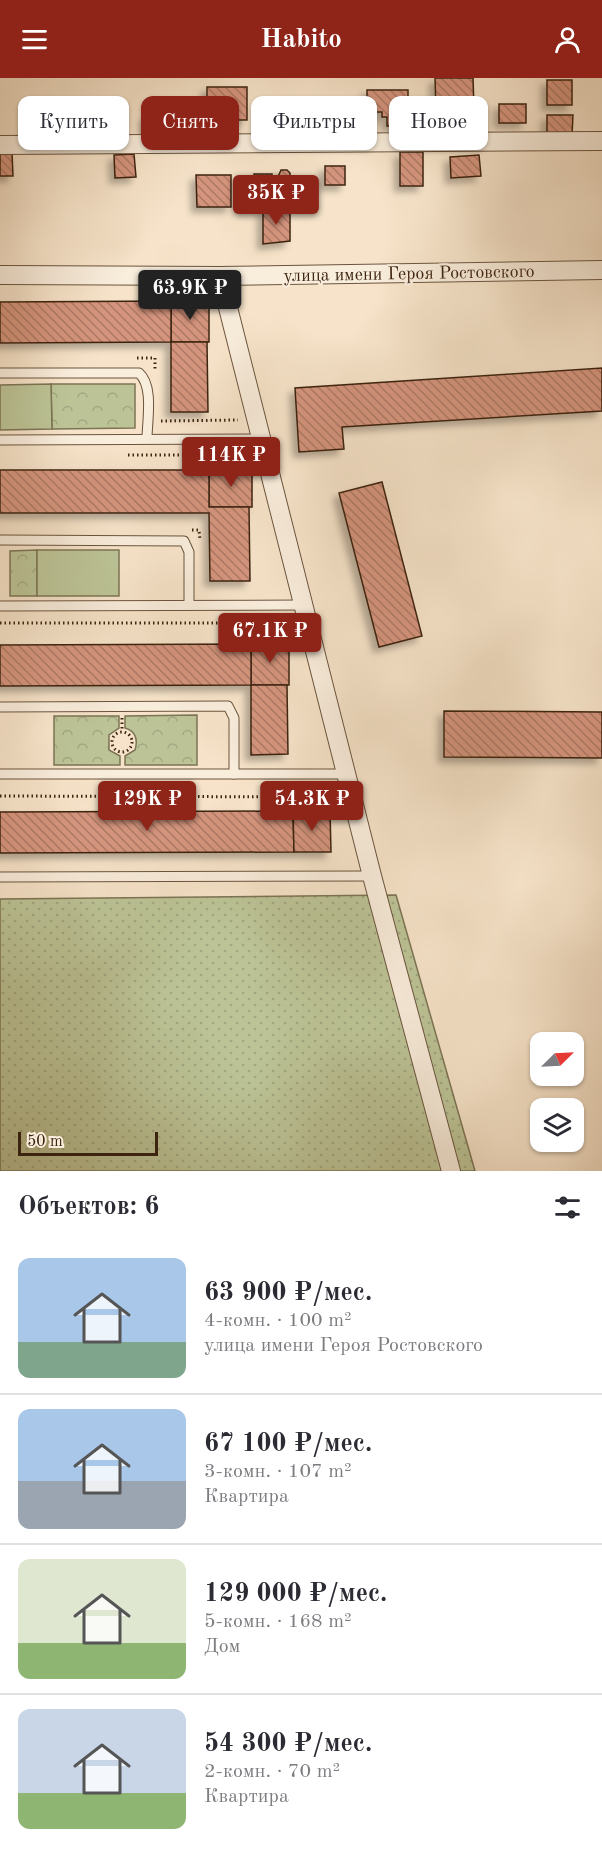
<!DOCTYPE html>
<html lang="ru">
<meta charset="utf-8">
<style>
:root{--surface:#fff;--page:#f7f7f7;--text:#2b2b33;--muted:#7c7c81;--line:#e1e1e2;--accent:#8f2418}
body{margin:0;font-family:"Old Standard TT",serif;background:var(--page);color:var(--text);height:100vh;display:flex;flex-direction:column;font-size:22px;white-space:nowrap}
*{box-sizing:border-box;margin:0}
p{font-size:20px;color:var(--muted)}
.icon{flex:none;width:33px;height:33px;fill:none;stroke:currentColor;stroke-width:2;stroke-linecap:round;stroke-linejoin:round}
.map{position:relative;height:1093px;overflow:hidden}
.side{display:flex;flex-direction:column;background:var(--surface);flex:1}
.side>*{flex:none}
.top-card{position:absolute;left:18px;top:18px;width:567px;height:54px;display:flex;gap:12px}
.needle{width:39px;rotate:66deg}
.fabs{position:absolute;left:530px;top:954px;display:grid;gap:12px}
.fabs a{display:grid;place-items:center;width:54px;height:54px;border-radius:12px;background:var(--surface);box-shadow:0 2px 4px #0004;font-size:30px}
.scale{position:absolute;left:18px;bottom:15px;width:140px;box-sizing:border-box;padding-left:6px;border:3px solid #3d2410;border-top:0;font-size:16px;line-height:21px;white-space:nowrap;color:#3d2410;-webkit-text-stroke:4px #f9eddc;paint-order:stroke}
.price{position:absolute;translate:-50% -51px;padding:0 14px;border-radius:6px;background:var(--accent);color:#fff;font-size:20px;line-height:39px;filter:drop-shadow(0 2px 3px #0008)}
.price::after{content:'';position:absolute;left:50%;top:36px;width:18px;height:14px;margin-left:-9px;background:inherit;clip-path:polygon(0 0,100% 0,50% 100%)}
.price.active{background:#222;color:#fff}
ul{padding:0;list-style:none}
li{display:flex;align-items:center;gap:18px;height:150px;padding:0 18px}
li+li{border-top:2px solid var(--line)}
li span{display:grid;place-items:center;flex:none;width:168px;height:120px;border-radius:12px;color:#555}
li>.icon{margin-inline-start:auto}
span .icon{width:72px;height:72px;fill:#fffc;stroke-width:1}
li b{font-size:26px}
h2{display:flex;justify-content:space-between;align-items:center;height:72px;padding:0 18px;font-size:26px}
.pill{padding:0 21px;border-radius:12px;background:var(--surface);box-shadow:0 2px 4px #0004;font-size:21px;line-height:54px}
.pill.active{background:var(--accent);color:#fff}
header{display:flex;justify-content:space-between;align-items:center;height:78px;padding:0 18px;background:var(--accent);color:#fff;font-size:27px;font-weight:800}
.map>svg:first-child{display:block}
.grass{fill:url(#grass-dots);stroke:#7c7454;stroke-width:1.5}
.forest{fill:url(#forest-crowns);stroke:#7c7454;stroke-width:1.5}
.garden{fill:#bcc497;stroke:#7c7454;stroke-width:1.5}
.building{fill:url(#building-back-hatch);stroke:#3d2410;stroke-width:1.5;filter:url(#shadow)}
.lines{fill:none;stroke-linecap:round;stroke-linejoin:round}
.service-casing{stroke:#6b543e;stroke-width:11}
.minor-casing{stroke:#6b543e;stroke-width:20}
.path{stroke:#3d2410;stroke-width:3;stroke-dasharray:1.5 3;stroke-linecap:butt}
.service{stroke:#f9eddc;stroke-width:9}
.minor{stroke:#f9eddc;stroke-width:18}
.labels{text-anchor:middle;stroke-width:4.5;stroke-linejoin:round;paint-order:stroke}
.street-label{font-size:18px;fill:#3d2410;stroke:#f9eddc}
</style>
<header><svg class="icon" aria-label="menu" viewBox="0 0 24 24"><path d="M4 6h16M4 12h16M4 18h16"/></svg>Habito<svg class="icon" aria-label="person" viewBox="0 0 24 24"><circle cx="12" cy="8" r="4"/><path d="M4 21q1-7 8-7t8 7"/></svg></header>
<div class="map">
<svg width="602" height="1093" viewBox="0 0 602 1093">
<defs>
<pattern id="grass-dots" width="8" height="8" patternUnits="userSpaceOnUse" patternTransform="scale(1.5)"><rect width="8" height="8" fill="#bcc497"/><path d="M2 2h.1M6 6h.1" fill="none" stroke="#a2a881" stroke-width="1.8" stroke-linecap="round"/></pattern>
<pattern id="forest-crowns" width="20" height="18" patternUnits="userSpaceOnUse" patternTransform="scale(1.5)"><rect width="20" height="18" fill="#bcc497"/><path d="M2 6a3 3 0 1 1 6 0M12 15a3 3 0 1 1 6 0" fill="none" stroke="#a2a881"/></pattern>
<pattern id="building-back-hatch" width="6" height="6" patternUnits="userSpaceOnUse" patternTransform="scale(1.5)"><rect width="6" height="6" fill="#d4947d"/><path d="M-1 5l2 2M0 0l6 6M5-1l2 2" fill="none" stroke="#ad7965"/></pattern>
<filter id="shadow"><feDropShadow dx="-5.5" dy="5.5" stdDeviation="3" flood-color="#0004"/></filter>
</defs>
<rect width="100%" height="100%" fill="#f6e3c9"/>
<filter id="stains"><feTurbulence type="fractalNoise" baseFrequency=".00333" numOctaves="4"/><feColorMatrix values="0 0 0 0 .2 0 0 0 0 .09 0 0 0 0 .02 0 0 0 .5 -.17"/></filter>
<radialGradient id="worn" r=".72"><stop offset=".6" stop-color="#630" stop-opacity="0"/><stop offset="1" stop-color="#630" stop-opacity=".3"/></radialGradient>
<polygon class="grass" points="396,817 475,1093 0,1093 0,821"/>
<g class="forest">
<polygon points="51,306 135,306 135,350 52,351"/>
<polygon points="37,472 37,518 10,518 10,473"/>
<path d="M197,637V687H125V678L135,672C138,662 136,653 125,650V638Z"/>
<polygon points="54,638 119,638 119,650 109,657 109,672 120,678 120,687 54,687"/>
</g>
<g class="garden">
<polygon points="51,306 52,351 0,352 0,307"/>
<rect x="37" y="472" width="82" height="46"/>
</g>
<g class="building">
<polygon points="435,0 473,0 474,31 436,32"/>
<rect x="547" y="2" width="25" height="25"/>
<rect x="207" y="9" width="40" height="33"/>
<polygon points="367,12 408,12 408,48 387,48 387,39 382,39 382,34 375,34 375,25 367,25"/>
<polygon points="303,20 303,42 281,43 280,21"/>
<rect x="499" y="26" width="27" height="19"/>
<polygon points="329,33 347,33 348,52 329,52"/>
<polygon points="547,37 573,37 572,57 547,56"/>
<polygon points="145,38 181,38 181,59 146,60"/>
<rect x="400" y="74" width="23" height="34"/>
<polygon points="12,75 13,98 0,98 0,76"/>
<polygon points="134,76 136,99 115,100 114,77"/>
<polygon points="479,77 481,98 451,100 450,79"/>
<rect x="325" y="88" width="20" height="19"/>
<polygon points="281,92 287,92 290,95 290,115 255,115 254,96 272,96 272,98 278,99"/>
<polygon points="196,97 231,97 231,129 197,129"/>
<polygon points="263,132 290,132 290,163 263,166"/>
<polygon points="209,221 209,264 171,264 171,222"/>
<polygon points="171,223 171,264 0,265 0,224"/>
<polygon points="171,264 207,264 208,334 171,334"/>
<polygon points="602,290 602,333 342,349 344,371 299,374 295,310"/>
<rect x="209" y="390" width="43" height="39"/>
<polygon points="0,392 209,392 209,429 249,429 250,503 210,503 209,435 0,435"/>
<polygon points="382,404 422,558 379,569 339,415"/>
<rect x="251" y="564" width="38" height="43"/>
<polygon points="251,566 251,607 0,608 0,567"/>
<polygon points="251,607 287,607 288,676 251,677"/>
<polygon points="444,633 602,634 602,680 444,679"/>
<polygon points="293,733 294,774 0,775 0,734"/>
<polygon points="293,733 330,733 331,774 294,774"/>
</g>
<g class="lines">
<defs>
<g id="service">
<path d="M0,295H139C154,308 147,343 147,361"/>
<polyline points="0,362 261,361"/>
<polyline points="0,462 184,463 189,474 189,527"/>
<polyline points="0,528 303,527"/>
<polyline points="0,629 228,628 234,640 234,696"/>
<polyline points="0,696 346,696"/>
<polyline points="0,799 372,798"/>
</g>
<g id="minor">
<polyline points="0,67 602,63"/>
<polyline points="0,197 220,198 602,192"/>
<polyline points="220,198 372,798 451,1093"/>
</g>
</defs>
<use href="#service" class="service-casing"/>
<use href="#minor" class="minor-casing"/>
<g class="path">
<polyline points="137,280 155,280 155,293"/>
<polyline points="161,343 238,342"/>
<polyline points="128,377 247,377"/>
<polyline points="192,452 199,452 200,462"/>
<polyline points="0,545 289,545"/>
<polyline points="122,640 122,653"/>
<circle cx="122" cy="664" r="10"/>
<polyline points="0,718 334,719"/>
</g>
<use href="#service" class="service"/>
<use href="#minor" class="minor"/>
</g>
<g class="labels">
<g class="street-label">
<text transform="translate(409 195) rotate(-1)" y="6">улица имени Героя Ростовского</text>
</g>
</g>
<rect width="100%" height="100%" filter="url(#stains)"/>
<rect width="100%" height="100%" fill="url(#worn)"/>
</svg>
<div class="fabs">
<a><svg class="needle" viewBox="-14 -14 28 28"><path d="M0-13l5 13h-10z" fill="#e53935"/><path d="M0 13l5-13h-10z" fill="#7c7c81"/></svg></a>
<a><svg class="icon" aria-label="layers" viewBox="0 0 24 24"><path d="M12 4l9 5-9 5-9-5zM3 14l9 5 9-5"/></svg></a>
</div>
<div class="scale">50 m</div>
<b class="price" style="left:276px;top:148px">35K ₽</b>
<b class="price active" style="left:190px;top:243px">63.9K ₽</b>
<b class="price" style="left:231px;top:410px">114K ₽</b>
<b class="price" style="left:270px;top:586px">67.1K ₽</b>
<b class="price" style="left:147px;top:754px">129K ₽</b>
<b class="price" style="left:312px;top:754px">54.3K ₽</b>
<div class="top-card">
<a class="pill">Купить</a>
<a class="pill active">Снять</a>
<a class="pill">Фильтры</a>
<a class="pill">Новое</a>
</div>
</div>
<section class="side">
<h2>Объектов: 6<svg class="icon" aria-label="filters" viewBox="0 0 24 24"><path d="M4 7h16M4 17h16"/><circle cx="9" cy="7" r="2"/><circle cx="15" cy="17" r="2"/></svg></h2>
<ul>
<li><span style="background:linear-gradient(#a9c7e8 70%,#7fa58c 0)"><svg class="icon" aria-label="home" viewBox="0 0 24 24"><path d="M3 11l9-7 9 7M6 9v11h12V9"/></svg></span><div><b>63 900 ₽/мес.</b><p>4-комн. · 100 m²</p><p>улица имени Героя Ростовского</p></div></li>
<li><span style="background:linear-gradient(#a9c7e8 60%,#9aa5b1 0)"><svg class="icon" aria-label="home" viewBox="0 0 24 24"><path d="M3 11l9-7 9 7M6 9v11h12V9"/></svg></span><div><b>67 100 ₽/мес.</b><p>3-комн. · 107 m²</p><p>Квартира</p></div></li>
<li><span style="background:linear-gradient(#dfe7d0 70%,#8fb573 0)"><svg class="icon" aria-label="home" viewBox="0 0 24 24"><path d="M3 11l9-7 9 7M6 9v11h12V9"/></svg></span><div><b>129 000 ₽/мес.</b><p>5-комн. · 168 m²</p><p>Дом</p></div></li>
<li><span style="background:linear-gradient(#c9d6e8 70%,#8fb573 0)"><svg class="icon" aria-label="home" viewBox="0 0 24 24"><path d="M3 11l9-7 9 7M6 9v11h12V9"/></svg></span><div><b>54 300 ₽/мес.</b><p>2-комн. · 70 m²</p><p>Квартира</p></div></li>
</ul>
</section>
